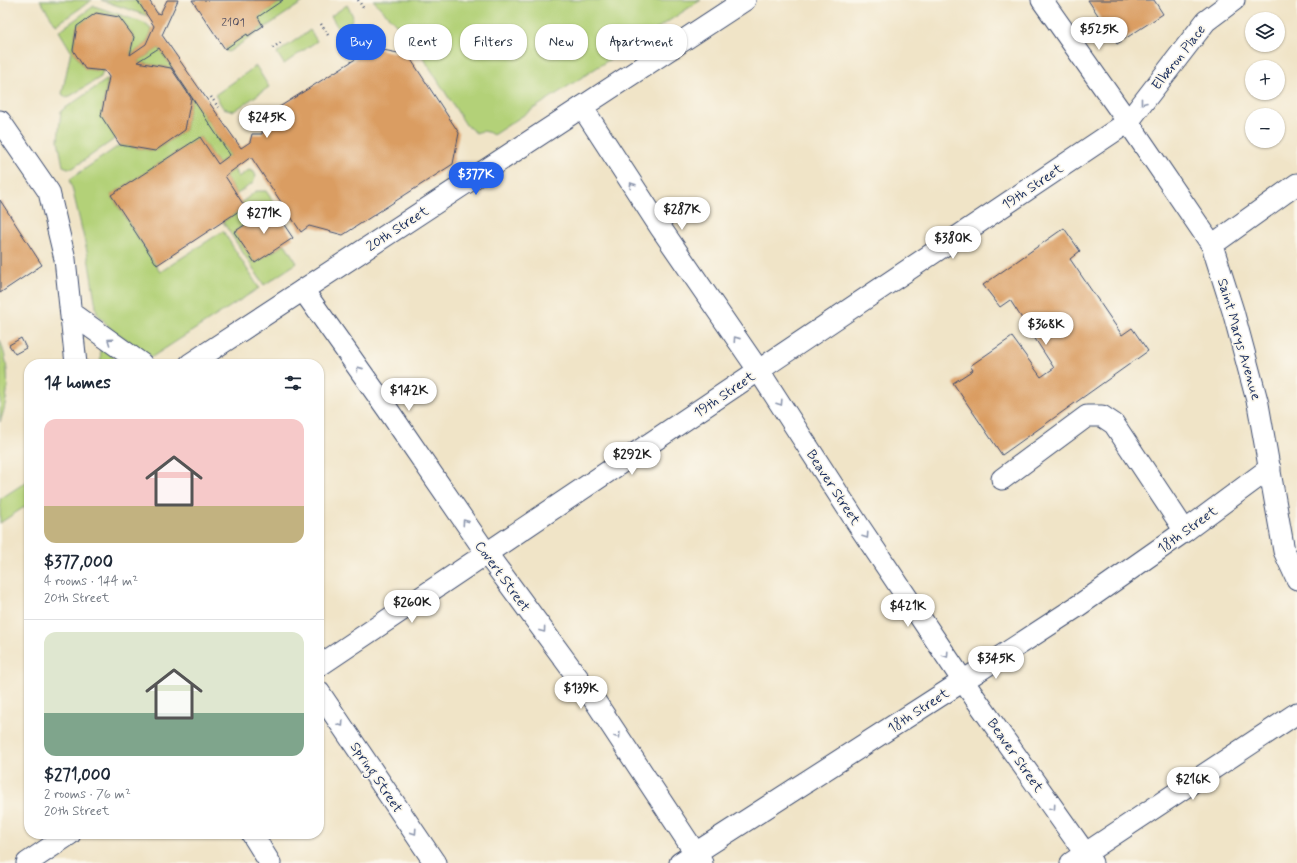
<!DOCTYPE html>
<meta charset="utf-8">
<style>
:root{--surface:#fff;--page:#f6f6f7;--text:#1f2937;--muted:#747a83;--line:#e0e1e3;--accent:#2563eb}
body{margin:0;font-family:Mynerve,sans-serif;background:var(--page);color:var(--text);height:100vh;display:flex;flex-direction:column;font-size:15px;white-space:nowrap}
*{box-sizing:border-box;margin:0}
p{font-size:13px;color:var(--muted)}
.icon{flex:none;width:22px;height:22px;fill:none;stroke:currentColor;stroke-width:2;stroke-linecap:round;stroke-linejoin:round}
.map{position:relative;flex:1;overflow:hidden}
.panel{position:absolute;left:24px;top:359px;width:300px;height:480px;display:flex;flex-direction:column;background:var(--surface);border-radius:16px;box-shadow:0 1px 3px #0004}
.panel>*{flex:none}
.banner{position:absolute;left:336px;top:24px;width:380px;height:36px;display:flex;gap:8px}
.buttons{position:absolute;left:1245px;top:12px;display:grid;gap:8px}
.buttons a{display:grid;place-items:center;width:40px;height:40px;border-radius:50%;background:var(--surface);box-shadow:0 1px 3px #0004;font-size:20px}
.price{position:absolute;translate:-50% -34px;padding:0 9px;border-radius:14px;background:#fff;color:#222;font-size:13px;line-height:26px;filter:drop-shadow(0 1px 2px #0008)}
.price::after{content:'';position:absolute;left:50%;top:24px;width:12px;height:9px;margin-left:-6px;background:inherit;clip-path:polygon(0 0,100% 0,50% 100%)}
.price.current{background:var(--accent);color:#fff}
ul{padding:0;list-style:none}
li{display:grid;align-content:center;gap:8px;height:212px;padding:0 20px}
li+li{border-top:1px solid var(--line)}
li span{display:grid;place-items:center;height:124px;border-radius:12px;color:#555}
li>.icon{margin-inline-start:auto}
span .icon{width:72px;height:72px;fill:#fffc;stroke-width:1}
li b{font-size:17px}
h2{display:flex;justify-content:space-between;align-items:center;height:48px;padding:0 20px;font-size:17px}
.chip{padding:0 14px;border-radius:16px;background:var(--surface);box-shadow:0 1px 3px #0004;font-size:14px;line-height:36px}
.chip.current{background:var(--accent);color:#fff}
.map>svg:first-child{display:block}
.green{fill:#b3d178;stroke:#67806b}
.building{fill:#da9d62}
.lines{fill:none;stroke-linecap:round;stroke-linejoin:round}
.minor-casing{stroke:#3b4a6e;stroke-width:23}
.path{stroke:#3b4a6e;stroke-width:2.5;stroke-dasharray:1 3;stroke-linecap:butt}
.minor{stroke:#fff;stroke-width:21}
.oneway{stroke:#8d97ae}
.labels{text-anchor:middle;stroke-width:3.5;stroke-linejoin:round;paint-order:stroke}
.number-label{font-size:12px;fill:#4b4a5f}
.street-label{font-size:14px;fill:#1b2f5e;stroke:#fbf7ec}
</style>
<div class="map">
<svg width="1297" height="863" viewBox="0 0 1297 863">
<rect width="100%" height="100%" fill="#fbf7ec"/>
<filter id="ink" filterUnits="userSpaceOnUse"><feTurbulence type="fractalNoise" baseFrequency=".025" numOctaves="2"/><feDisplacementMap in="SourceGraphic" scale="8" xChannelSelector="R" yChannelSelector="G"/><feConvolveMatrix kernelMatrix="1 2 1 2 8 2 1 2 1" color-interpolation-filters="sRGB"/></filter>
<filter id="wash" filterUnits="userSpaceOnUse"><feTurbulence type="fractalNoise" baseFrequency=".012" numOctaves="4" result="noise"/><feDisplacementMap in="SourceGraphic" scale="16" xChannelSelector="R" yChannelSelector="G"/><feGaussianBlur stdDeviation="0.9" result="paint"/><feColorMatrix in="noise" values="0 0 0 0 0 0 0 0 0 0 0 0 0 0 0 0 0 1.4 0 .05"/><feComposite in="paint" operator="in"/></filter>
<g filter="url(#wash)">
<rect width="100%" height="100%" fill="#f0e4c7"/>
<g class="green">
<polygon points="40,0 92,0 56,25"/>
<polygon points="101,0 137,0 148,16"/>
<polygon points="283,0 306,0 230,51 227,52 225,49 247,34 249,36 263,26 258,17"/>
<path d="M373,0H701L493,135C487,131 483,130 476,133L466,125L414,43Z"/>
<polygon points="347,5 353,16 344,38 331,16"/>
<polygon points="94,6 144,23 152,30 146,44 130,55 134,37 119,17 96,13 77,26 73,50 85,69 103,71 101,77 67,98 62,94 71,51 59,31"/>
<polygon points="310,30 317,41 284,64 277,53"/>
<polygon points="159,48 230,155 218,164 200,137 111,195 160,272 223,231 259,288 152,357 110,328 97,313 87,251 70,179 120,145 155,151 185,130 191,98 171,68 137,62"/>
<polygon points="256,66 269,87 234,111 223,108 215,95"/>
<polygon points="108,79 101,116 116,138 73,168 68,168 63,166 58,140 61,111"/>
<polygon points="234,169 238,177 249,170 254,172 256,176 253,183 237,194 225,176"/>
<polygon points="256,191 266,191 274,203 272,207 234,232 255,263 285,244 297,263 264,285 223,222 245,207 242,202"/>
<path d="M0,340C10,367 10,395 0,422Z"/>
<polygon points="100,345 118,361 124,364 101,364"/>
<polygon points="29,480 29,504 0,523 0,499"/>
</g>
<g id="blocks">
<g class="building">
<polygon points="137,0 149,0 157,13 160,14 167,0 178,0 162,35 241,148 250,142 252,134 262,134 265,116 373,48 408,55 459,133 453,164 343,235 309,226 301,232 251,157 225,176 245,207 157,265 111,195 200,137 218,164 230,155 159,48 137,62 171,68 191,98 185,130 155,151 120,145 101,116 109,77 105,71 85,69 73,50 77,26 96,13 119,17 134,37 130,55 146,44 154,26"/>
<polygon points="192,0 283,0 258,17 263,26 248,36 247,34 225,49"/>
<polygon points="1088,0 1154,0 1163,14 1117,44"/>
<polygon points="0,200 42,265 0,293"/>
<polygon points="272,207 293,238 255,263 234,232"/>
<circle cx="249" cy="213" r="4"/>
<polygon points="1064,228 1080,251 1070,259 1122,335 1132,328 1148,351 1002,455 953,383 973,370 970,366 1012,337 1041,377 1054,368 1010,300 1000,307 983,285"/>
<polygon points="21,338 26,348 15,354 9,345"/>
</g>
</g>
</g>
<g filter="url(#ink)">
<use href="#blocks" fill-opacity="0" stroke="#3b4a6e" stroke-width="1"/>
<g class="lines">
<defs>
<g id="minor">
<polyline points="1042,0 1128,122 1212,245 1233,311 1258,404 1284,551 1297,579"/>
<polyline points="582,107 660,227 759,371 859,526 963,681 1092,863"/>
<polyline points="0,121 49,192 65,259 76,364"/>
<polyline points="1212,245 1297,184"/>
<polyline points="303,290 388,410 487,554 595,701 702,863"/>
<polyline points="71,313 142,364"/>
<polyline points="190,364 745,0"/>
<polyline points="1002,479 1087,416 1102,416 1114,424 1185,531"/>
<polyline points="319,666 1128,122 1206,21 1234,0"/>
<polyline points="319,692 435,863"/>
<polyline points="252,834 270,863"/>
<polyline points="27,863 70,834"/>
<polyline points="680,863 963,681 1078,606 1185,531 1270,468"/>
<polyline points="1071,863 1297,713"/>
</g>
</defs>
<use href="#minor" class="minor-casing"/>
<g class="path">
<polyline points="358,0 364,9"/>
<polyline points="321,24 328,35"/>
<polyline points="273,48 281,42"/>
<polyline points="211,97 219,108"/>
</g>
<use href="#minor" class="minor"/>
</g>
<defs><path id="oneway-chevron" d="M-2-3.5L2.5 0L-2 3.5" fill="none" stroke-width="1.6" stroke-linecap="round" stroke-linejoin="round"/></defs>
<g class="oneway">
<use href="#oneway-chevron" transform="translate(1143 102) rotate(128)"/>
<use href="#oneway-chevron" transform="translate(632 185) rotate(-123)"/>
<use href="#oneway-chevron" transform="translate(736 339) rotate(-125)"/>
<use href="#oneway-chevron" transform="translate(110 341) rotate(-145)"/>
<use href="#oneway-chevron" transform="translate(359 369) rotate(-125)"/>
<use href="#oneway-chevron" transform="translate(780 403) rotate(57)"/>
<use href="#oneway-chevron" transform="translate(465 522) rotate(-125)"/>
<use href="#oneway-chevron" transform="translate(866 536) rotate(56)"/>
<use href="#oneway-chevron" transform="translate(543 630) rotate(54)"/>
<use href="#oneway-chevron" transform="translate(946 655) rotate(56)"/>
<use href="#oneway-chevron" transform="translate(341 724) rotate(56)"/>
<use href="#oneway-chevron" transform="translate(618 736) rotate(57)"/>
<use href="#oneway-chevron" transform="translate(1053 808) rotate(55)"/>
<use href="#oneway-chevron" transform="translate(414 832) rotate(56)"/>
</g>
</g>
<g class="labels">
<g class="number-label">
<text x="233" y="26">2101</text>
</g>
<g class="street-label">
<text transform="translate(1178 57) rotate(-52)" y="5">Elberon Place</text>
<text transform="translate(1032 186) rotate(-34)" y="5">19th Street</text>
<text transform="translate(397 228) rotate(-33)" y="5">20th Street</text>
<text transform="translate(1240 339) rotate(74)" y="5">Saint Marys Avenue</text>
<text transform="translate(724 394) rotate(-34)" y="5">19th Street</text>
<text transform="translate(834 487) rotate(57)" y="5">Beaver Street</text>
<text transform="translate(1187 529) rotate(-36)" y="5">18th Street</text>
<text transform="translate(503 576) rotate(54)" y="5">Covert Street</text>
<text transform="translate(918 710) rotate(-33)" y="5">18th Street</text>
<text transform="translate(1016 755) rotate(55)" y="5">Beaver Street</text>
<text transform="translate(377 777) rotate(56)" y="5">Spring Street</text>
</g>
</g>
</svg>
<div class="buttons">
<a><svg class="icon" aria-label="layers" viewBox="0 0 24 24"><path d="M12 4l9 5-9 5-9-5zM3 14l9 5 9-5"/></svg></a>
<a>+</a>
<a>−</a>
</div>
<b class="price" style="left:1099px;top:51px">$525K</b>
<b class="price" style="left:267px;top:139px">$245K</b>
<b class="price current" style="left:476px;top:196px">$377K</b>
<b class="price" style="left:682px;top:231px">$287K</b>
<b class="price" style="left:264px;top:235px">$271K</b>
<b class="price" style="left:953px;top:260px">$380K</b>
<b class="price" style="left:1046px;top:346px">$368K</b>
<b class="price" style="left:409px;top:412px">$142K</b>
<b class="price" style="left:632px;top:476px">$292K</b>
<b class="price" style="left:412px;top:624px">$260K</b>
<b class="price" style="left:908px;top:628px">$421K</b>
<b class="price" style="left:996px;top:680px">$345K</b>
<b class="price" style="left:581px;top:710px">$139K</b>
<b class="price" style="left:1193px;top:801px">$216K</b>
<div class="banner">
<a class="chip current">Buy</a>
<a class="chip">Rent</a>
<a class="chip">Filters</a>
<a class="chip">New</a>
<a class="chip">Apartment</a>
</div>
<section class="panel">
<h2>14 homes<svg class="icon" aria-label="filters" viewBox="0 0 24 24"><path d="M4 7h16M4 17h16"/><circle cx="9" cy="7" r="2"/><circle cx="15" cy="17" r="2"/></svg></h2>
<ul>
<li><span style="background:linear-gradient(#f6c9c9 70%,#c2b280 0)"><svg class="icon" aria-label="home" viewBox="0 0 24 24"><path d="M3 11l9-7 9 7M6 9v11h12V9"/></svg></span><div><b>$377,000</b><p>4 rooms · 144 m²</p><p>20th Street</p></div></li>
<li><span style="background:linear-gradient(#dfe7d0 65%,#7fa58c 0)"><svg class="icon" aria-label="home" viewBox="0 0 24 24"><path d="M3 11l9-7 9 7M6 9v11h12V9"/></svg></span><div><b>$271,000</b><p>2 rooms · 76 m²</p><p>20th Street</p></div></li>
</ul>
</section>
</div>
